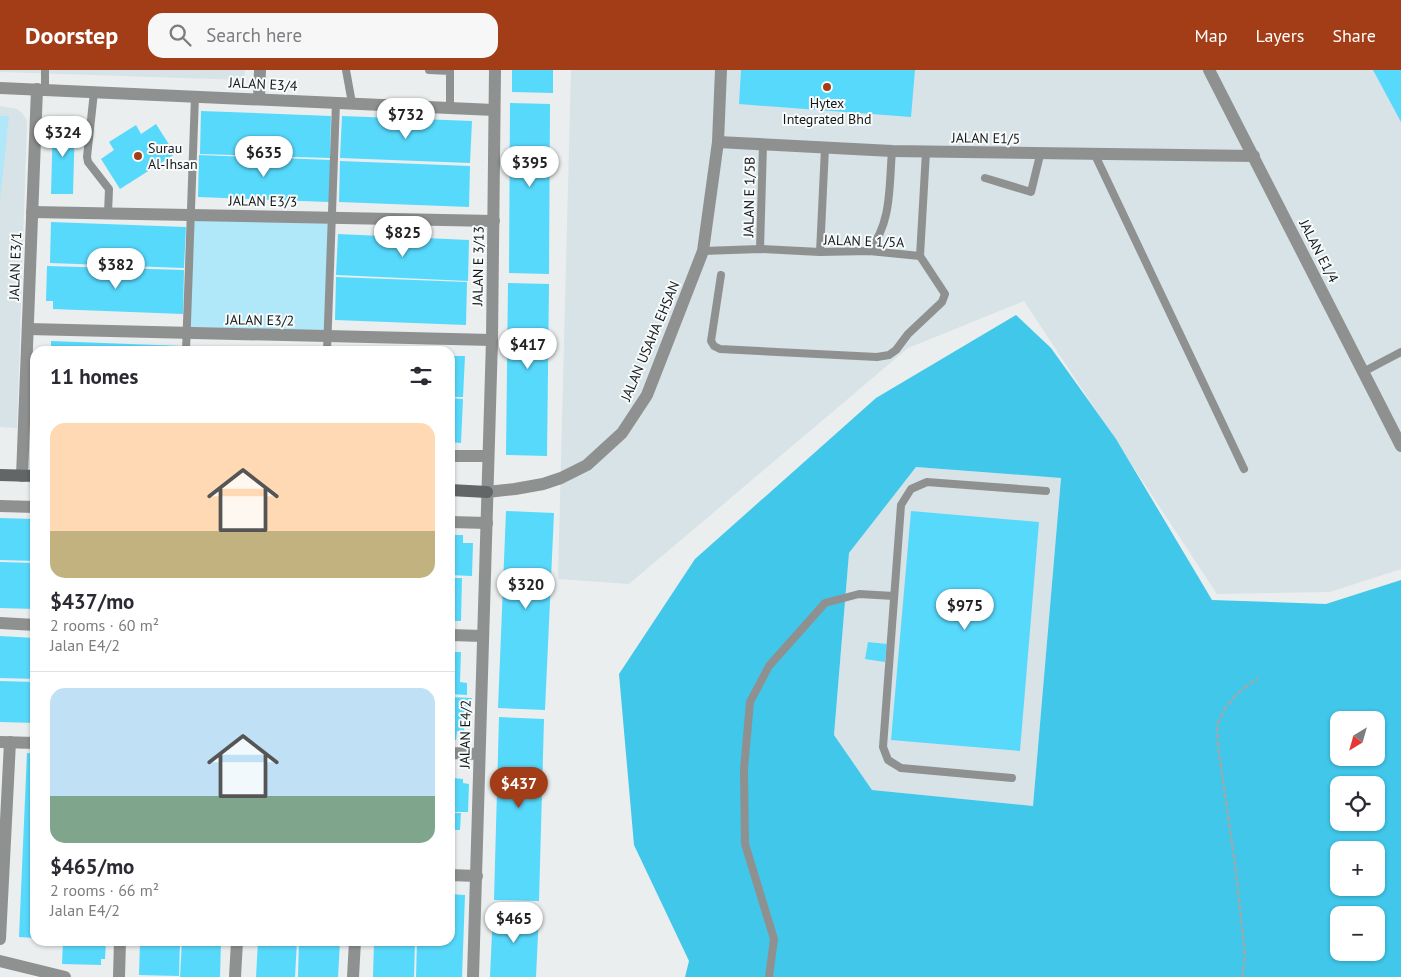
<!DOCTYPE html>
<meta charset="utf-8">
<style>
:root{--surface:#fff;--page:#f7f7f7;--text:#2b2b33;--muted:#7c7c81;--line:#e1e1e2;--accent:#a33d17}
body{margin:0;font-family:"PT Sans",sans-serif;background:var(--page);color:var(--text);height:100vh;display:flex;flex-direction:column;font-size:19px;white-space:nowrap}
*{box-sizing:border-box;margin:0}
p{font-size:16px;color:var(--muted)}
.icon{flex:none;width:28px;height:28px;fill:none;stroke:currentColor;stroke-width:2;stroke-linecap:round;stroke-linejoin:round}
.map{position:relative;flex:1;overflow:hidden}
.drawer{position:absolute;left:30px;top:276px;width:425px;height:600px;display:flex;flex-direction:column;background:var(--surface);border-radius:15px;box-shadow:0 1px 4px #0004}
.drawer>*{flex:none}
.needle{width:32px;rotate:217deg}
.buttons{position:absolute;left:1330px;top:641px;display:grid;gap:10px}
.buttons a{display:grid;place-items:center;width:55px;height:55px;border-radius:10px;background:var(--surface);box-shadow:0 1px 4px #0004;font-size:25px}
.price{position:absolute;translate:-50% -42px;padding:0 11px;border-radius:18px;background:#fff;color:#222;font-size:16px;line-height:32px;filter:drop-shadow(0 1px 2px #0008)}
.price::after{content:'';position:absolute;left:50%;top:30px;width:15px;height:11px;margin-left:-8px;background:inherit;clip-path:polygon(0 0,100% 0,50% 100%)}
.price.on{background:var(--accent);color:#fff}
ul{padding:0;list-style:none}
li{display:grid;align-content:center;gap:10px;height:265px;padding:0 20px}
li+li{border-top:1px solid var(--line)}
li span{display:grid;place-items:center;height:155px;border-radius:15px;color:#555}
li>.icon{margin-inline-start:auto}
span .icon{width:90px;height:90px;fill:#fffc;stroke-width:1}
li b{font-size:21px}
h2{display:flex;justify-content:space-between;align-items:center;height:60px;padding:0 20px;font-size:21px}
header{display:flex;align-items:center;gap:30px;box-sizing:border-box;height:70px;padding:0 25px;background:var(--accent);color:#fff}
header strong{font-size:24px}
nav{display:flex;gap:28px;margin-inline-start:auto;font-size:18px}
.search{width:350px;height:45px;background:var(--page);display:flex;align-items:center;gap:12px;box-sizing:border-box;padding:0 18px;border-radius:15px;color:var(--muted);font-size:19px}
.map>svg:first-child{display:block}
.built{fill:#d7e3e7}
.green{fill:#b0e8f9}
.forest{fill:#41c7ea;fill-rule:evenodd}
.building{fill:#57d9fc}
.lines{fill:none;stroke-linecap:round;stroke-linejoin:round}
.path{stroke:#a4a7a8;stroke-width:2.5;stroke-dasharray:5 2.5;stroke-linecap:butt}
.lane{stroke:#8f9191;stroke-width:8}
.street{stroke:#8f9191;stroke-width:12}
.secondary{stroke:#636666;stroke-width:12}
.poi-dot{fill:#a33d17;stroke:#f7fbfc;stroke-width:2}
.labels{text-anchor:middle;stroke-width:4;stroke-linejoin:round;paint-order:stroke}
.street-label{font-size:14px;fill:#161818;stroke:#f7fbfc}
.poi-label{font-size:14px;fill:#161818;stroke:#f7fbfc}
</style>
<header>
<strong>Doorstep</strong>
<div class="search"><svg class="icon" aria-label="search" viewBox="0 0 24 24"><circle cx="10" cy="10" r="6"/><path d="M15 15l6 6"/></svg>Search here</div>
<nav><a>Map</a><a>Layers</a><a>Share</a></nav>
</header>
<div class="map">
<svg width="1401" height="907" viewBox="0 0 1401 907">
<rect width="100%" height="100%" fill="#eaeeef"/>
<g class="built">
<polygon points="0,0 245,0 244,10 0,2"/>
<polygon points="571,0 1401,0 1401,499 1330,522 1217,524 1024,231 908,278 629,514 558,509"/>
<polygon points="0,36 17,39 23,44 27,51 17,358 0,357"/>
<polygon points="916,397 1061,408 1033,736 872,720 834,665 849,483"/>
</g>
<g class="green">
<polygon points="0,46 9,46 0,131"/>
<polygon points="191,145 332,148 327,266 186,263"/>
</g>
<path class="forest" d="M1016,245L1051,278L1116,369L1212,530L1326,534L1401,510V907H685L689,891L634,775L619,604L695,489L876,328ZM916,397L1061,408L1033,736L872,720L834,665L849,483ZM1339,650H1376V688H1339ZM1339,715H1376V752H1339ZM1339,780H1376V818H1339ZM1339,845H1376V882H1339Z"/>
<g class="building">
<polygon points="512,0 553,0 553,23 512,22"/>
<polygon points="741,0 915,0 911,47 739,34"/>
<polygon points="1373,0 1401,0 1401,52"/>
<polygon points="510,33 550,34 549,204 509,203"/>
<polygon points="201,41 331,46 330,88 200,84"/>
<polygon points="342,46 472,51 470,93 340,88"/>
<polygon points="53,51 75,52 73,124 51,124"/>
<polygon points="156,54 175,84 120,119 101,89 114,80 109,72 136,55 141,64"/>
<polygon points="199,85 331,90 329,132 198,127"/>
<polygon points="340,91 470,96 469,137 339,132"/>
<polygon points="51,152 186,157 184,198 50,193"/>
<polygon points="338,164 469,170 468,211 336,205"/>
<polygon points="47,196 184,200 183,244 53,239 53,231 46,231"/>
<polygon points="336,207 467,212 466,255 335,250"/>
<polygon points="508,213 549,214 547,386 506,385"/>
<polygon points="51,271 182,276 182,281 51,281"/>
<polygon points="192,276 284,280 284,281 192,281"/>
<polygon points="450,286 465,286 463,327 450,327"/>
<polygon points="450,328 463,329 461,373 450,372"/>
<polygon points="506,441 554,443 545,640 498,638"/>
<polygon points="911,441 1039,452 1020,681 891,670"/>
<polygon points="0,448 35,449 35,491 0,490"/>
<polygon points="450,465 463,465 463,473 473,473 472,506 450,505"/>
<polygon points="0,492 35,493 35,539 0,538"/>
<polygon points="450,508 462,508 461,551 450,551"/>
<polygon points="0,566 35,568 35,609 0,608"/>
<polygon points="868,572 887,574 885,592 865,589"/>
<polygon points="450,582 461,582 460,612 467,613 467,625 450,624"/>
<polygon points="0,611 35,612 35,653 0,652"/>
<polygon points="450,627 472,628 472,638 465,638 464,662 457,661 456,670 450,670"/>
<polygon points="499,647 544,649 539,831 494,830"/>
<polygon points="27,683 35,684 35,868 19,867"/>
<polygon points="450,699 453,699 453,708 463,709 463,713 469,714 468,742 450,742"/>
<polygon points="450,743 461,743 460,760 450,760"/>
<polygon points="450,824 465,825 462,907 416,907 417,871 450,871"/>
<polygon points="493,840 539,843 536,907 490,907"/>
<polygon points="63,871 106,871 105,889 101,889 101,895 62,894"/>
<polygon points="140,871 180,871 179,906 139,905"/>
<polygon points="182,871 221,871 220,907 180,907"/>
<polygon points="258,871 297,871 295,907 256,907"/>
<polygon points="299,871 340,871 338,907 298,907"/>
<polygon points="374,871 415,871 414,907 373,907"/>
</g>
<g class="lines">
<polyline class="path" points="1242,907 1245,885 1235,794 1218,676 1217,655 1225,638 1239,622 1258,608"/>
<g class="lane">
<polyline points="346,0 352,33"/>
<polyline points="429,0 450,1 450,38"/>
<polyline points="45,20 45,0"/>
<polyline points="94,22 87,87 88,92 109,119 108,143"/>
<polyline points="1095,85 1244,399"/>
<polyline points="985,108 1031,122 1040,85"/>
<polyline points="760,179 763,75"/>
<polyline points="703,181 760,179 820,182 869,181 920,186"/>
<path d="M869,181C892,153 889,116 892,81"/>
<polyline points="820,182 825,78"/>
<polyline points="920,186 926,82"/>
<polyline points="721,205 711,271 714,276 720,279 877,287 889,285 896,280 908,264 942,232 945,224 920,186"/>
<polyline points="186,281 195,26"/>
<polyline points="327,281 336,32"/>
<polyline points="1363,302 1401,282"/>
<polyline points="1012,708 901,698 888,690 883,677 901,435 911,419 927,412 1046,421"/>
<polyline points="769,907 774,869 745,774 744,699 750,632 769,596 825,533 859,524 894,526"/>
</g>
<g class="street">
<polyline points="1209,0 1401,376"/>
<polyline points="0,18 494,40"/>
<polyline points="259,29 260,0"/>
<polyline points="718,72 892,81 1254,86"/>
<polyline points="32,142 494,151"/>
<polyline points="28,259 492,270"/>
<polyline points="450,386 488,386"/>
<polyline points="22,406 37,19"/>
<polyline points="487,422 515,419 543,414 561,408 587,395 622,363 647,325 703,181 718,72 721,0"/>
<polyline points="0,436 35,437"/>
<polyline points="450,452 487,453"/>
<polyline points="0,553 35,555"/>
<polyline points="450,565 483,566"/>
<polyline points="0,672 35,673"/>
<polyline points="450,683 479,684"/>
<polyline points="450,805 477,806"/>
<polyline points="0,869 10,672"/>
<polyline points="0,891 65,907"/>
<polyline points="119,907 120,871"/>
<polyline points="235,907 237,871"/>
<polyline points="353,907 355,871"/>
<polyline points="473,907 492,270 495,0"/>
</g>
<g class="secondary">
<polyline points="0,405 35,406"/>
<polyline points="450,420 487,422"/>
</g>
</g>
<g class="poi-dot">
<circle cx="827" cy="17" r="5"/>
<circle cx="138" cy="86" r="5"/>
</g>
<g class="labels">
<g class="street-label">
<text transform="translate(263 14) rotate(3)" y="5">JALAN E3/4</text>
<text transform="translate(986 68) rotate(1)" y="5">JALAN E1/5</text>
<text transform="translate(749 127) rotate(-89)" y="5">JALAN E 1/5B</text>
<text transform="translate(263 131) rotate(1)" y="5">JALAN E3/3</text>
<text transform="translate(864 171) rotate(2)" y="5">JALAN E 1/5A</text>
<text transform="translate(1319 181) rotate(63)" y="5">JALAN E1/4</text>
<text transform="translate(15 196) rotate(-88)" y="5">JALAN E3/1</text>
<text transform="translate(478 196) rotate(-89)" y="5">JALAN E 3/13</text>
<text transform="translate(260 250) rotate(1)" y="5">JALAN E3/2</text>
<text transform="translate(650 271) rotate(-67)" y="5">JALAN USAHA EHSAN</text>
<text transform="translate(465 664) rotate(-89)" y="5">JALAN E4/2</text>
</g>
<g class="poi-label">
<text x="827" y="38">Hytex<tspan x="827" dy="16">Integrated Bhd</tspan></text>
<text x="148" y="83" text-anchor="start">Surau<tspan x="148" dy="16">Al-Ihsan</tspan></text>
</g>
</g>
</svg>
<div class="buttons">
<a><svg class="needle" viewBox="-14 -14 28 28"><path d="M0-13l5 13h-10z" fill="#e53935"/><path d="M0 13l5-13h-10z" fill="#7c7c81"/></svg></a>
<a><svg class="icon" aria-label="locate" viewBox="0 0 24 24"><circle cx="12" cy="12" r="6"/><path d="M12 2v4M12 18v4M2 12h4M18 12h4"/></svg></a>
<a>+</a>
<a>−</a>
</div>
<b class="price" style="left:406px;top:70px">$732</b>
<b class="price" style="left:63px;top:88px">$324</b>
<b class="price" style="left:264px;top:108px">$635</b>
<b class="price" style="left:530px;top:118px">$395</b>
<b class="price" style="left:403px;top:188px">$825</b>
<b class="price" style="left:116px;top:220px">$382</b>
<b class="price" style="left:528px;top:300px">$417</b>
<b class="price" style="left:526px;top:540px">$320</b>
<b class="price" style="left:965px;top:561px">$975</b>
<b class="price on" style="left:519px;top:739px">$437</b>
<b class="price" style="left:514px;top:874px">$465</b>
<section class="drawer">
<h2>11 homes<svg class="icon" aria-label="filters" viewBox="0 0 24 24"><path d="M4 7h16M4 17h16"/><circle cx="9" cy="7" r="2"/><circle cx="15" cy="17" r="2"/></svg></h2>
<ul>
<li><span style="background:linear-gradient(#ffd9b3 70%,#c2b280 0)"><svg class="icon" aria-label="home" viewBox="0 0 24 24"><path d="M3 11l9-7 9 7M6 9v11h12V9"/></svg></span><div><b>$437/mo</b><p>2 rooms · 60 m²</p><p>Jalan E4/2</p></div></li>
<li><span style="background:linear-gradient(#bfe0f5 70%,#7fa58c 0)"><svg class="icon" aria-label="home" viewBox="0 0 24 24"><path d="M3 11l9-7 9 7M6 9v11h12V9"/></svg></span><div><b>$465/mo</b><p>2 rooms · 66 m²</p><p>Jalan E4/2</p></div></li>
</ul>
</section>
</div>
